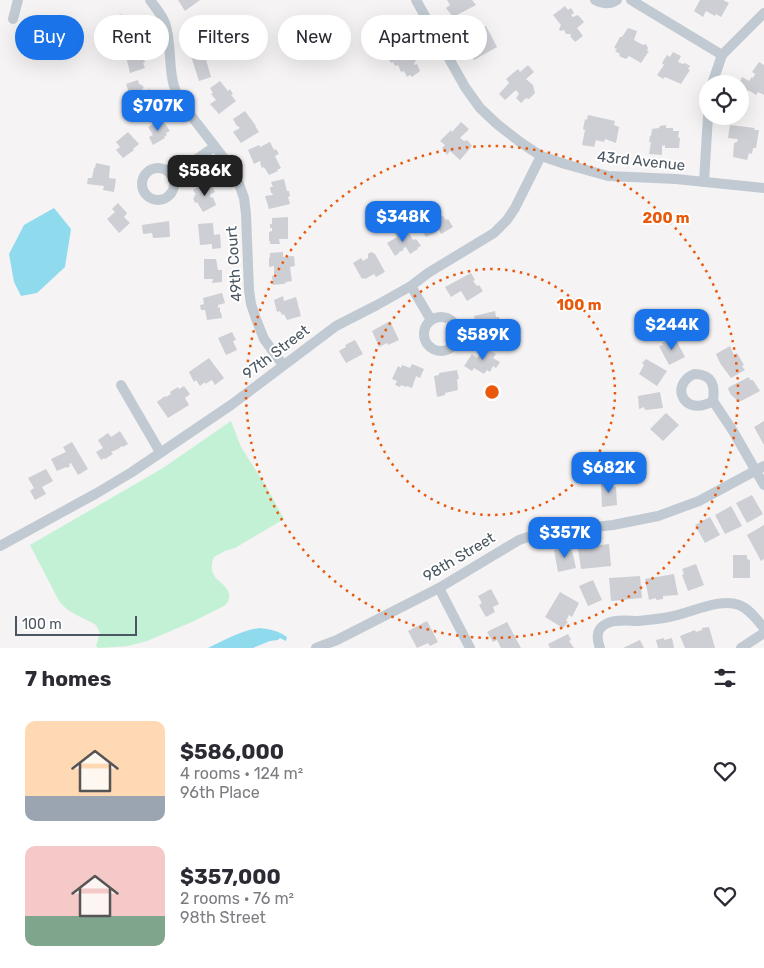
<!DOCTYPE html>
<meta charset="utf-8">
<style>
:root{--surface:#fff;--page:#f2f2f3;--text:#2b2b33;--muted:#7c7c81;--accent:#1a73e8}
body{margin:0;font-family:Rubik,sans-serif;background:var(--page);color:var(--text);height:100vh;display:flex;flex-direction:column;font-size:19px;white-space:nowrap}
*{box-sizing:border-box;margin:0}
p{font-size:16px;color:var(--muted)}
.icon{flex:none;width:28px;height:28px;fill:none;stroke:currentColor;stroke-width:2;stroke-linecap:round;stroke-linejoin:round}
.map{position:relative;height:648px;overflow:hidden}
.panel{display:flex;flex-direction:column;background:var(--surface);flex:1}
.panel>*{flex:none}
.banner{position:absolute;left:15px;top:15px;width:500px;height:45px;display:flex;gap:10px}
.controls{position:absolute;left:699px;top:75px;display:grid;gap:10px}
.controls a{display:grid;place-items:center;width:50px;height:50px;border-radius:50%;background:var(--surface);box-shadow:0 5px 20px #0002;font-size:25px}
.scale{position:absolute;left:15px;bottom:12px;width:122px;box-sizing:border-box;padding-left:5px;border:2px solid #4a5661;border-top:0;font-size:14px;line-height:18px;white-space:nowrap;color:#4a5661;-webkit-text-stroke:4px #fff;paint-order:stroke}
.price{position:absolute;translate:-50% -42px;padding:0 11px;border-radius:10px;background:var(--accent);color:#fff;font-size:16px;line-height:32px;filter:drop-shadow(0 1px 2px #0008)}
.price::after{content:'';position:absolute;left:50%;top:30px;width:15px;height:11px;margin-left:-8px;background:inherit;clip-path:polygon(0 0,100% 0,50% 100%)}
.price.on{background:#222;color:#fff}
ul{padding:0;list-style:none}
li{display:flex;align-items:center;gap:15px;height:125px;padding:0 25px}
li span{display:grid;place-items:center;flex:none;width:140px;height:100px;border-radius:10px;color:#555}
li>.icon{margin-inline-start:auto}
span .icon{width:60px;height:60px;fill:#fffc;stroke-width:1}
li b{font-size:21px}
h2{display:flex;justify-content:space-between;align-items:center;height:60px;padding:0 25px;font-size:21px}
.chip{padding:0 18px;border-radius:22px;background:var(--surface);box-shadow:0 5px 20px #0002;font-size:18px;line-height:45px}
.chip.on{background:var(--accent);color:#fff}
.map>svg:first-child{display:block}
.green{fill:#c3f1d5}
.water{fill:#90daee}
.building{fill:#cdcfd5}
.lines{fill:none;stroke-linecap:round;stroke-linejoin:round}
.minor{stroke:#c1cad2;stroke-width:10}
.ring{fill:none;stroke:#e8590c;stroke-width:2.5;stroke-dasharray:2.5 5}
.labels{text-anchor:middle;stroke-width:4;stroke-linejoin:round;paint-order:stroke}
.street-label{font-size:15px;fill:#4a5661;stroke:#fff}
.centre{fill:#e8590c;stroke:#fff;stroke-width:2.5}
.ring-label{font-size:15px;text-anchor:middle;font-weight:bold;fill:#e8590c;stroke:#fff;stroke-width:4;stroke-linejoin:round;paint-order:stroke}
</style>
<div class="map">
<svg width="764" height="648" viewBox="0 0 764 648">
<rect width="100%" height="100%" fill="#f5f3f3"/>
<path class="green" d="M231,421L241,447L266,486L284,519L235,548L225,551L214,557C203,584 236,581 228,602L224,606L192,622L147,641L128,646L98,648L96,646L100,633L96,625C82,616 70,615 59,601L30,545L163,468Z"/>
<g class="water">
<polygon points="54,208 71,229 65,267 37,293 21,296 14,282 9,254 24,225"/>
<path d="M260,628C270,629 279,631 287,637L286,641L280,638L278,640L270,641L253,648H208C225,640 242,630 260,628Z"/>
</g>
<g class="building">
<polygon points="178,0 200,0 185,11"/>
<polygon points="447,0 472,0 476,5 453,17 446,8 450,5"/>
<polygon points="700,0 723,0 729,3 721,17 716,14 715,16 706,11 703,17 694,11"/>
<polygon points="565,6 568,10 571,8 574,13 571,15 573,17 578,15 584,22 577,28 583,36 575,42 570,36 571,34 566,34 564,30 560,31 559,29 561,25 553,15"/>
<polygon points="121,14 128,23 132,20 140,30 132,35 130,32 122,39 118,35 117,36 111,27 112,26 109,22"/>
<polygon points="199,19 200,26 206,25 209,41 196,43 193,34 192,34 189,25 192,24 190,21"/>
<polygon points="486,26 497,47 474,60 469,52 476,47 469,36"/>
<polygon points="628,28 637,31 634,40 643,45 646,44 648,48 647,51 649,51 641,63 629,56 626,59 619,56 620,54 615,51 617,49 614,48 620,37 622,37"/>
<polygon points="410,39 415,49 412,53 416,61 414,63 415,65 417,64 420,71 412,77 410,75 407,77 404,71 401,72 398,65 395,66 393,62 391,63 387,56 393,53 393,51 397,49 394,47"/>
<polygon points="140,42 144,54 142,55 145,62 143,63 145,68 130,73 125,52 131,51 130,45"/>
<polygon points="203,49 211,77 199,81 190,53"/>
<polygon points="673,52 681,56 678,62 683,64 685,63 690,66 688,69 690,70 681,84 665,77 663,79 657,75 664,65 662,63 667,55 670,57"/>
<polygon points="759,62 764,65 764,95 758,92 756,95 748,90 747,92 740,88 739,84 742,77 749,81 752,77 753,78 755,74 752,72"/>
<polygon points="528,65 534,72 526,79 533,85 535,93 529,99 526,98 521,103 516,98 519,94 516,90 505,100 499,94 509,83 506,79 518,69 520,72"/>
<polygon points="138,80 139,84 142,85 144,88 142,89 143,92 150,89 154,101 134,108 132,102 130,102 127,96 130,96 126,84"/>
<polygon points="220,81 228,91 230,89 233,94 231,95 236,101 219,114 210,104 216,100 211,94 213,93 210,88"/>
<polygon points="245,111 256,126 255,126 259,132 241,143 233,132 240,128 238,126 237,126 233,119"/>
<polygon points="588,115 615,121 614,125 619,127 616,143 605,139 604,142 596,140 594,147 582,145 585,130 583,129 585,119 587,120"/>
<polygon points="162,119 170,131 166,133 167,135 164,137 165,138 153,145 149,137 153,135 148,127"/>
<polygon points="461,122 469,129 460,138 464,141 467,140 472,146 460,160 450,151 447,155 442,148 445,145 440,141 451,130 452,132"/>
<polygon points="666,125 666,128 673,128 673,131 679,131 678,137 680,138 679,148 665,148 665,145 662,146 662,155 649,154 651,142 649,142 650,136 651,136 652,129 659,128 660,126"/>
<polygon points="730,125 755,128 754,130 759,130 756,148 753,148 752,154 749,153 747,160 733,157 734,143 737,142 738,139 728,138"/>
<polygon points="128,132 139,144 133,149 134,150 123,158 116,150 120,147 116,142"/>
<polygon points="270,142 274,150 276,149 279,154 275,156 281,168 277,170 278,171 269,175 264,167 262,168 260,163 261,163 260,161 254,164 248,150 259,145 260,147"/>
<polygon points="96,163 110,166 109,178 116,179 114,192 103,190 104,186 87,184 88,178 92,178 94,168 95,168"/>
<polygon points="284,179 287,191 289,191 290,196 288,197 290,204 269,209 265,196 273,195 272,193 271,193 270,187 273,187 271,182"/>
<polygon points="204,183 205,185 209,183 211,184 215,192 210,195 211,198 213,197 216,205 203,212 197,202 195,203 193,198 195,197 194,195 196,195 193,190"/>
<polygon points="118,203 127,213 124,217 130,223 119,233 107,219 115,212 112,209"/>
<polygon points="433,211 434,214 439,211 442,216 443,216 446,220 448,219 453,227 441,234 439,230 436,231 436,232 426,237 419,225 424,222 423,220 426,219 424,216"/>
<polygon points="288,217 288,239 279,239 280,244 270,244 270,241 269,241 269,232 272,231 272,228 270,228 270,224 272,224 272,218"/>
<polygon points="169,221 170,237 153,238 152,233 143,234 142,225"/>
<polygon points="213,223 214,235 220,234 221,248 212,249 212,244 200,245 198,224"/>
<polygon points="400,230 402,234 408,231 413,240 416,239 421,246 417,248 418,249 410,254 406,247 403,248 404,250 399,252 399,253 395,256 387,243 397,237 395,233"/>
<polygon points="283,252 283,257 294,256 295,266 290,267 292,281 286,282 286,283 283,284 273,285 272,276 277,275 277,274 274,274 274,266 269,267 269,258 270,257 270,253"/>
<polygon points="371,252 375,254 385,272 376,277 374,274 365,279 364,278 362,279 353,263 361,258 363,261 368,258 368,254"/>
<polygon points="204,259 216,259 218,270 222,270 222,282 212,283 213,279 204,279"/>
<polygon points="471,273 475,280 473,281 477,286 479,285 483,291 467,301 461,291 451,297 445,287"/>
<polygon points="222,293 225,303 218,305 218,308 220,307 220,312 219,313 221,312 222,318 207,320 205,310 201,310 200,305 204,304 203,298"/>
<polygon points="283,296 284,301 296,297 301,316 287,320 284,314 282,315 280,311 277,312 274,300"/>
<polygon points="495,311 496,317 499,317 500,323 497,324 501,336 488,339 487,334 485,335 484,328 477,329 474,316"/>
<polygon points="390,321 399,340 388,345 387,343 379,347 372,331"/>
<polygon points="232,332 236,340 233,341 237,350 226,355 218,338"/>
<polygon points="674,336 685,357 669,365 659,346 663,345 662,343"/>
<polygon points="355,340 363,354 346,363 339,351 346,347 345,345"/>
<polygon points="730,346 734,355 737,353 744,365 742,366 745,370 731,378 720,363 716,354"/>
<polygon points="485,347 496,354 493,358 500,362 496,368 493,366 490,372 487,370 484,374 474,368 472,371 464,366 472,354 477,358 480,354 478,353"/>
<polygon points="209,358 224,378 215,385 212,380 205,384 205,382 200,386 196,380 194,382 189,372"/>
<polygon points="646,359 667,371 657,386 639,374 644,365 642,363"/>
<polygon points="412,364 424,369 420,378 416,376 412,388 407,386 406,387 401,385 400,387 395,385 397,381 392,379 398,366 401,368 402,365 410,368"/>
<polygon points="457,370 459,379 457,379 458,390 445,393 445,395 437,397 434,376 439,375 439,373"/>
<polygon points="749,377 750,380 753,380 760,391 739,402 731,395 728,389 729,387"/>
<polygon points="184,386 190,394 185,398 189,405 168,418 157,402 165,396 166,397 171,394 170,392 178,387 179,389"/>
<polygon points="660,392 663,408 645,410 644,407 639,409 638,396"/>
<polygon points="666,413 679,425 663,441 650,429"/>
<polygon points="764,421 764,445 754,427"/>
<polygon points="120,431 128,444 123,447 122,446 118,449 111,452 113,454 105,459 104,458 101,460 96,452 103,448 98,440 108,433 111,437"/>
<polygon points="72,442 88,469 78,475 71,463 69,464 70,466 67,468 66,467 57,471 51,459 66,452 63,447"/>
<polygon points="46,469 53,481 42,487 46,494 35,500 30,491 34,488 28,478"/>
<polygon points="613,481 613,487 616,487 617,505 602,507 601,483"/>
<polygon points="752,495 763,514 747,523 736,503"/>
<polygon points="731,506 742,526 725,534 715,515"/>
<polygon points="710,517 720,535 705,543 695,525"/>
<polygon points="764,525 764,559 761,561 747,535"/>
<polygon points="609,544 611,566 581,569 578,548"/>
<polygon points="571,546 576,568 558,572 554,550"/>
<polygon points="733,555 747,555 747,559 750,560 750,578 733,578"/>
<polygon points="696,564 704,585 688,591 682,575 684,574 682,569"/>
<polygon points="674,574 678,595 663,596 663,599 656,600 656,598 649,600 645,579"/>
<polygon points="640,576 642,598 611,601 609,578"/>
<polygon points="593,580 602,600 588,606 579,586"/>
<polygon points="491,589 499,604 493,607 495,612 486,617 479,605 482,603 478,596"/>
<polygon points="560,592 579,603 572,617 569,615 566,621 568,622 563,628 545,617"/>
<polygon points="427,621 438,642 430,646 428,643 417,648 408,631"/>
<polygon points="507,622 521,648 501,648 497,640 493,642 487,632"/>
<polygon points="709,627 715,648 685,648 680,636 695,630 696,632 702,630 702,628"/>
<polygon points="568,634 571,640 569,641 574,648 550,648 548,644"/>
<polygon points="664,638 664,640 672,638 674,648 658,648 656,640"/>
<polygon points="640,640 644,648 623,648"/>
</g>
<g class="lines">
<g class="minor">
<path d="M150,0C155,7 162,15 165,23C172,43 168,66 174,86C176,92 179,98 182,104L230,166L239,184L244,198L246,214L249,290L251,304L256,319L264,339L283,365"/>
<polyline points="416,0 465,87 480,108 497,124 520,142 541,156 565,164 608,176 676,179 764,188"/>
<path d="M595,0C603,4 610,5 617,0"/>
<polyline points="631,0 722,55"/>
<polyline points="13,19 18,0"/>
<polyline points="712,84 722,55 764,13"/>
<circle cx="158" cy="184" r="16"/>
<polyline points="172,176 214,147"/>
<polyline points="704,182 708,116"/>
<polyline points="411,286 431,320"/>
<circle cx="441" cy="334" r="17"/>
<path d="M694,374C713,374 715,386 713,401C684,418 669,385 694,374Z"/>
<polyline points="121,385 160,452"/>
<polyline points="713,401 733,431 764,485"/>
<polyline points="0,546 97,493 132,472 231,405 336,326 377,305 411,286 428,273 494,233 507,220 515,208 541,156"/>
<polyline points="439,588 470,648"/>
<polyline points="316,648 337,640 439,588 519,540 540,533 613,525 658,516 699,501 764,466"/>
<path d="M600,648C596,637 596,628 608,623C616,619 629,621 638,621C648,620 659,619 669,617C689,614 720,597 739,605C750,609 757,620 764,628"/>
<polyline points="741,648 764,633"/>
</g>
</g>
<g class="ring">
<circle cx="492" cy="392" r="123"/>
<circle cx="492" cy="392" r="246"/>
</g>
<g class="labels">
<g class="street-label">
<text transform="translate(641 161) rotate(6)" y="5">43rd Avenue</text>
<text transform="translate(234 264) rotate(-94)" y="5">49th Court</text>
<text transform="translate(276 352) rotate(-37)" y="5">97th Street</text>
<text transform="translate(459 557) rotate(-31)" y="5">98th Street</text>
</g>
</g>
<circle cx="492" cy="392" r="8" class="centre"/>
<g class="ring-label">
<text x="666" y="223">200 m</text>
<text x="579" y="310">100 m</text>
</g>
</svg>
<div class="controls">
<a><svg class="icon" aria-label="locate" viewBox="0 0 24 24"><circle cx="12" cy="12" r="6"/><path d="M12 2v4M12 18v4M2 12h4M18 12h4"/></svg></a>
</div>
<div class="scale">100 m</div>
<b class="price" style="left:158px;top:132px">$707K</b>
<b class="price on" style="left:205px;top:197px">$586K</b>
<b class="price" style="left:403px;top:243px">$348K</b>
<b class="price" style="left:672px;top:351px">$244K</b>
<b class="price" style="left:483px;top:361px">$589K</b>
<b class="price" style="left:609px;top:494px">$682K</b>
<b class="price" style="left:565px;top:559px">$357K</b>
<div class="banner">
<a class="chip on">Buy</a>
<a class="chip">Rent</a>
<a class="chip">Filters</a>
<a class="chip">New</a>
<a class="chip">Apartment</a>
</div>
</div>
<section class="panel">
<h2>7 homes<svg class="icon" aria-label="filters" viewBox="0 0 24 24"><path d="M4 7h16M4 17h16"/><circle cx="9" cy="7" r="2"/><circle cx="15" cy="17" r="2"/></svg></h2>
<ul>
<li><span style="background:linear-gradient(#ffd9b3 75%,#9aa5b1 0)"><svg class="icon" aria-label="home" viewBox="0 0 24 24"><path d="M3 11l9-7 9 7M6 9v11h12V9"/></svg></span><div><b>$586,000</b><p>4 rooms · 124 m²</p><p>96th Place</p></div><svg class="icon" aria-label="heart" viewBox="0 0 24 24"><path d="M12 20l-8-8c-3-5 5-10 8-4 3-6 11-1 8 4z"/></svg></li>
<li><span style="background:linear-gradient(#f6c9c9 70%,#7fa58c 0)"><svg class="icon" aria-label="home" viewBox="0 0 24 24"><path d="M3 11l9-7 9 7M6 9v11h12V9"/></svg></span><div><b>$357,000</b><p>2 rooms · 76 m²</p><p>98th Street</p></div><svg class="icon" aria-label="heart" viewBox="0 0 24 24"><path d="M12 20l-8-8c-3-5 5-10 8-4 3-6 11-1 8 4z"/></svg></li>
</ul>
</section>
